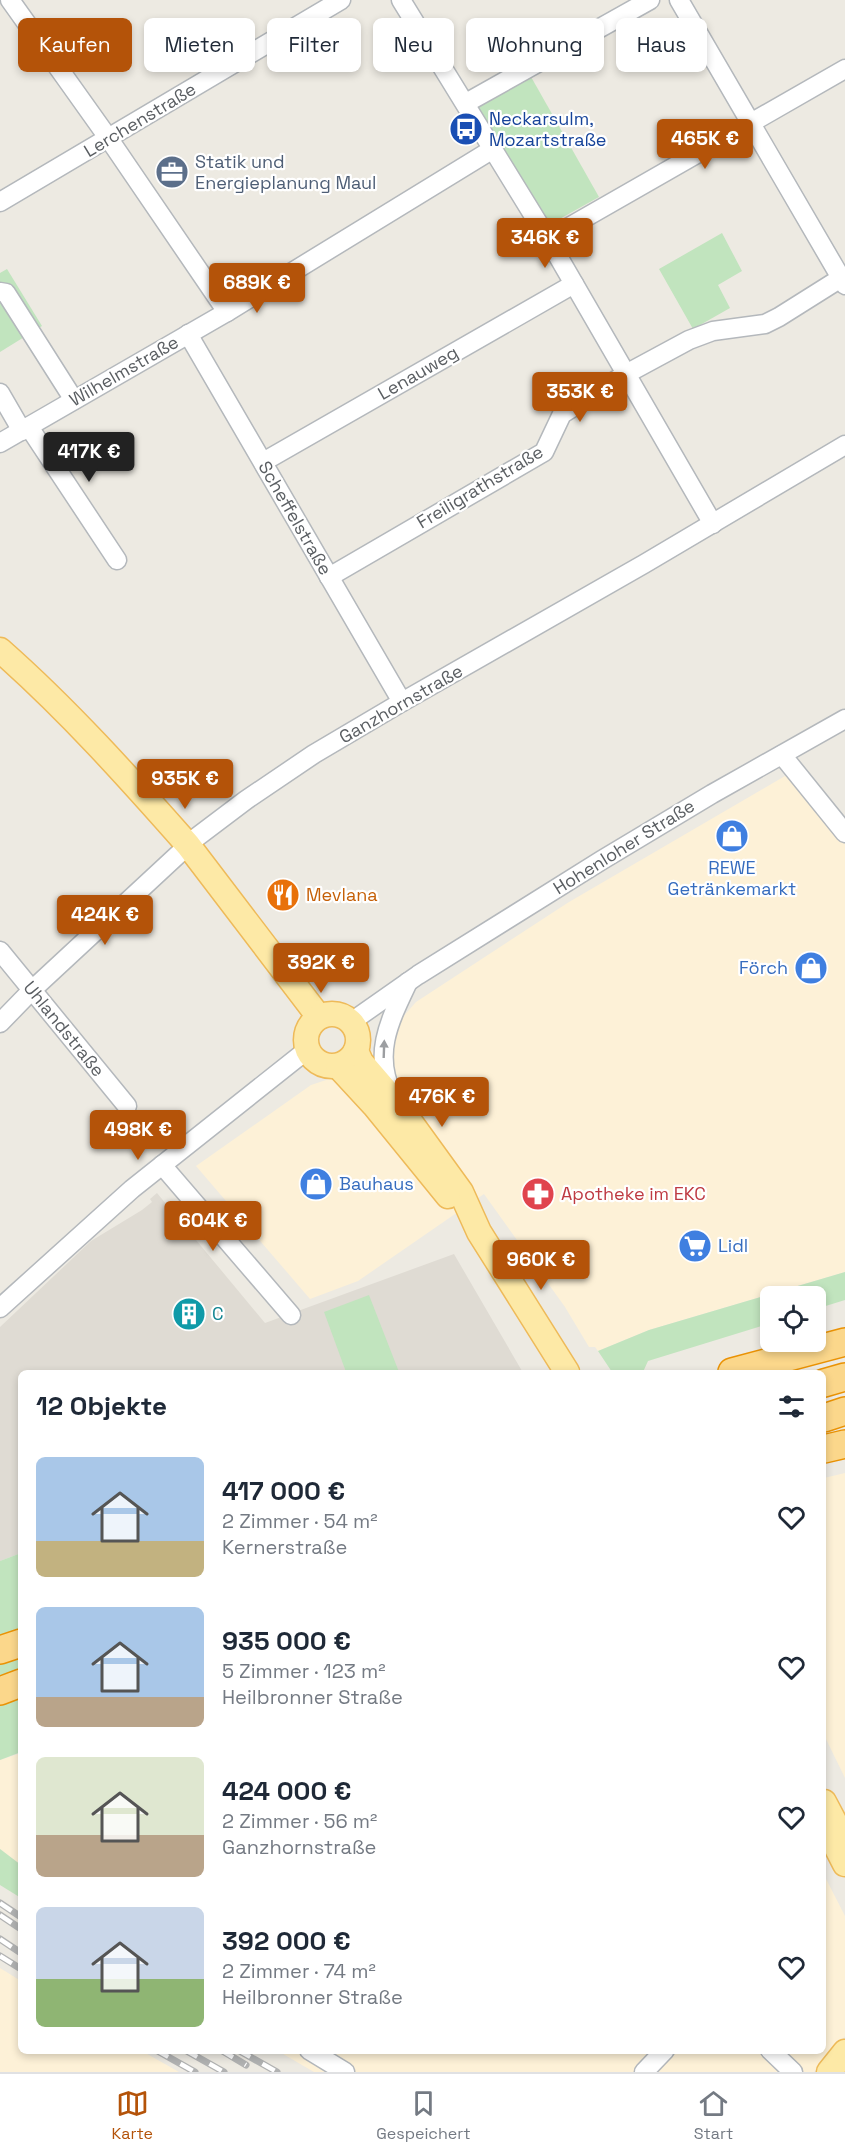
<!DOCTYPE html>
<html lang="de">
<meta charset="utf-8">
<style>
:root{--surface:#fff;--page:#f2f2f3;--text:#1f2937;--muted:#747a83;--line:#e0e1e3;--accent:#b45309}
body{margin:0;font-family:"Space Grotesk",sans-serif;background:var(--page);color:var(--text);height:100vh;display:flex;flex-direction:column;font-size:22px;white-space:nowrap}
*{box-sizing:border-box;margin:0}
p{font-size:20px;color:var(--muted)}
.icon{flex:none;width:33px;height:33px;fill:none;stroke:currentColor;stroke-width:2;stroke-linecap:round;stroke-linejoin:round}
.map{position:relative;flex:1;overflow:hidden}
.details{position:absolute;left:18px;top:1370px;width:808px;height:684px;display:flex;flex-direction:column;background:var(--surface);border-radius:9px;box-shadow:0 3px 9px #0003}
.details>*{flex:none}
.top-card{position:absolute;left:18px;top:18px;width:810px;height:54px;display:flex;gap:12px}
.buttons{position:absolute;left:760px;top:1286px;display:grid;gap:12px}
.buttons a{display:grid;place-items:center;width:66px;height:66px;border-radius:9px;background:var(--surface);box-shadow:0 3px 9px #0003;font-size:30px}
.price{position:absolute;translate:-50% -51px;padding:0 14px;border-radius:6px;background:var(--accent);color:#fff;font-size:20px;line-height:39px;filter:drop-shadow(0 2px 3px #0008)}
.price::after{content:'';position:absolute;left:50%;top:36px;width:18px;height:14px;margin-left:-9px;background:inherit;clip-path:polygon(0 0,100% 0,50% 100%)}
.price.current{background:#222;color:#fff}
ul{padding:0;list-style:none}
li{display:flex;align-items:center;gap:18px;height:150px;padding:0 18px}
li span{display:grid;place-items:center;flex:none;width:168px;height:120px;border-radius:9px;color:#555}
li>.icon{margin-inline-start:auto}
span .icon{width:72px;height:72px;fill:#fffc;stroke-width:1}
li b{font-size:26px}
h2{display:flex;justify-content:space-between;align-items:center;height:72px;padding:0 18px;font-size:26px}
.tag{padding:0 21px;border-radius:9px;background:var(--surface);box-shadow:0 3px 9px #0003;font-size:21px;line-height:54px}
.tag.current{background:var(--accent);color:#fff}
.tab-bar{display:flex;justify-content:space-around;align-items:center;height:84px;border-top:2px solid var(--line);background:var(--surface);font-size:16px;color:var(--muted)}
.tab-bar a{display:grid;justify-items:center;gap:3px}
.tab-bar .current{color:var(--accent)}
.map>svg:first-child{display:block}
.commercial{fill:#fdf1d7}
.education{fill:#dfdbd3}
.green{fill:#c1e4be}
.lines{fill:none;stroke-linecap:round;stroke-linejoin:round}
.minor-casing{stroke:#b4b8bc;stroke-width:21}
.major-casing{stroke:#eeba59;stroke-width:27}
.highway-casing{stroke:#ea9204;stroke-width:30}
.minor{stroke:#fff;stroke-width:18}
.major{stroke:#fde9a6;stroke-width:24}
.highway{stroke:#fbd78b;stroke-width:27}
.rail-casing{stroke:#b1b2b2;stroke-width:7}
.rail{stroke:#fff;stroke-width:4.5;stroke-dasharray:14;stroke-linecap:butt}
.oneway{fill:#9c9ea1}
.labels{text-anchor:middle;stroke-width:4.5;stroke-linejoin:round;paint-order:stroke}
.transit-label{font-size:18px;fill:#164399;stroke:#fff;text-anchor:start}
.street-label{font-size:18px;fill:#5a5e62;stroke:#fff}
.service-label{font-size:18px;fill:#4e5e75;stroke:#fff;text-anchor:start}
.shop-label{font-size:18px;fill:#366cbe;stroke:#fff;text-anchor:start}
.food-label{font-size:18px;fill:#c56008;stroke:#fff;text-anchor:start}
.health-label{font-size:18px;fill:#be3a42;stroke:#fff;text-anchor:start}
.culture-label{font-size:18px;fill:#0d838f;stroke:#fff;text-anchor:start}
</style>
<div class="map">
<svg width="845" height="2072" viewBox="0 0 845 2072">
<rect width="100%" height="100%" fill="#edeae2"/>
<g class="commercial">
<polygon points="785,776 795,782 845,844 845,1272 649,1330 598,1351 595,1347 589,1347 565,1307 484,1194 358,1281 310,1299 196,1166 311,1085 356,1070 416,1002 569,902"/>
<polygon points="845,1473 845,1778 824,1735 824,1478"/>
<polygon points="21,1753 21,1865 0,1849 0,1760"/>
<polygon points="824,1875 845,1916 845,2036 814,2072 314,2072 278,2051 824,2050"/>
<polygon points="0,1968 21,1981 21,2050 142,2051 179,2072 0,2072"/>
</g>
<polygon class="education" points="157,1193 265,1323 454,1254 522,1371 21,1372 21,1553 0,1561 0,1327 91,1241 142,1210 152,1202 150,1199"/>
<g class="green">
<polygon points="530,75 599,197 556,221 545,219 476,104"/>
<polygon points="722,233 742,271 718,285 730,308 693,329 659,269"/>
<polygon points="7,269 42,326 0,352 0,273"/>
<polygon points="845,1272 845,1300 816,1309 816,1296 771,1296 771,1323 648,1361 643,1372 612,1372 598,1351 649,1330"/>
<polygon points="369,1295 399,1372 346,1372 324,1312"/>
<polygon points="21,1553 21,1752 0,1760 0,1561"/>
<polygon points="0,1849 21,1865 21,1898 0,1885"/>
</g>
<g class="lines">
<defs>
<g id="minor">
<polyline points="10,0 109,139 227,312"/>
<polyline points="401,0 548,239 713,524"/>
<polyline points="679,0 845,285"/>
<polyline points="466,103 650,0"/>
<polyline points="0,202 341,0"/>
<polyline points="548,239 845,69"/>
<polyline points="0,292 6,293 74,400"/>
<polyline points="188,334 402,702"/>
<polyline points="0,393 22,431"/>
<polyline points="29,427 117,560"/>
<polyline points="0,443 227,312 493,149"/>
<polyline points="263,462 574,284"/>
<polyline points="329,577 544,452 562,414 626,374 689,340 713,331 765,324 779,317 841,278"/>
<polyline points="782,755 845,833"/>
<polyline points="0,951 127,1106"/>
<polyline points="351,1022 418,975 602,860 712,794 845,719"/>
<polyline points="0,1023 32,990 197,837 246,800 314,754 402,702 644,564 845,445"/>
<path d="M393,1095C372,1054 390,1020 408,982"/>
<polyline points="162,1165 291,1315"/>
<polyline points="0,1308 132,1189 307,1050"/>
<polyline points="309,2050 345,2072"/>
<polyline points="770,2050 793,2072"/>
<polyline points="644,2072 665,2050"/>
</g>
<g id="major">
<path d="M0,650C68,710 128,777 188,845L319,1017"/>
<circle cx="332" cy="1040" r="26"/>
<polyline points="356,1051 361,1062 398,1105 461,1192 479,1232 567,1372"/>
<polyline points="338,1066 374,1105 448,1196"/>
<polyline points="824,1802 841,1834"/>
<polyline points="824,1823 845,1864"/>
<polyline points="829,2072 845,2052"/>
</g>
<g id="highway">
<polyline points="732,1372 845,1342"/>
<polyline points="824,1383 845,1377"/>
<polyline points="824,1418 845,1411"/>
<polyline points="824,1449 845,1444"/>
<polyline points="0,1650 21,1643"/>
<polyline points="0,1691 21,1683"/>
</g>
</defs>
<use href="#minor" class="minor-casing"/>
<use href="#major" class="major-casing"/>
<use href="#highway" class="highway-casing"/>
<use href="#minor" class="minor"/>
<use href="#major" class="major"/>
<use href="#highway" class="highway"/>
<defs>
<g id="rail">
<polyline points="0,1903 21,1917"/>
<polyline points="0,1915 21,1929"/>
<polyline points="0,1939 21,1953"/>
<polyline points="0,1956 21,1969"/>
<polyline points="156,2050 195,2072"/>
<polyline points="185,2050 224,2072"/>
<polyline points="221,2050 246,2065"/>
<polyline points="238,2050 277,2072"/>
</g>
</defs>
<use href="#rail" class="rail-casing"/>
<use href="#rail" class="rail"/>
</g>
<defs><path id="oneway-solid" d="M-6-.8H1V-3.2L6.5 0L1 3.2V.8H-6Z" transform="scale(1.5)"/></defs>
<use class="oneway" href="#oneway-solid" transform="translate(384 1049) rotate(-88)"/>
<defs>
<symbol id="bus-disc" viewBox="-11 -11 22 22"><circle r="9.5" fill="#1a4fb4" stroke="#fff"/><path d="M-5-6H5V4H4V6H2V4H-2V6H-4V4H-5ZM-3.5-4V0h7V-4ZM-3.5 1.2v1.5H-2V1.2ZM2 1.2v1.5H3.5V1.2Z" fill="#fff"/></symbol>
<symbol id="office-disc" viewBox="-11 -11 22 22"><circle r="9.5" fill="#5c6f8a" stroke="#fff"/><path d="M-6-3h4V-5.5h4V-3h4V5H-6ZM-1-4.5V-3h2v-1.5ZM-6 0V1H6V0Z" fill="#fff"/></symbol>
<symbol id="shop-disc" viewBox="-11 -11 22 22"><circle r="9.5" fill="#3f7fe0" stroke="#fff"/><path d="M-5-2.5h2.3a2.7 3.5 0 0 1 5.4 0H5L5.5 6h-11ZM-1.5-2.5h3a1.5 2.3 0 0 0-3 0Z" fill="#fff"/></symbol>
<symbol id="restaurant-disc" viewBox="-11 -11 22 22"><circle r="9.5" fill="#e8710a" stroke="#fff"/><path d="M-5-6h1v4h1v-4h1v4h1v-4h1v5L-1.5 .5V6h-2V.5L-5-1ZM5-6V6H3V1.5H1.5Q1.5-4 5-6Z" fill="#fff"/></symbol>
<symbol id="pharmacy-disc" viewBox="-11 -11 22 22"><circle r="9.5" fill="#e0444e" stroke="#fff"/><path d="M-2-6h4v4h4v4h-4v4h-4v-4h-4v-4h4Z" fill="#fff"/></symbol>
<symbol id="supermarket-disc" viewBox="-11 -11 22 22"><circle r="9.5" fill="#3f7fe0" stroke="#fff"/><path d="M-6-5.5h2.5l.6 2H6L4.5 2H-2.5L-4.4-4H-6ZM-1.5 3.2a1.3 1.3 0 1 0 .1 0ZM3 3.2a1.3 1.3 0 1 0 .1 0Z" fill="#fff"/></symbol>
<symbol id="building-disc" viewBox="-11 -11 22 22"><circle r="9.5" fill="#0f9aa8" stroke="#fff"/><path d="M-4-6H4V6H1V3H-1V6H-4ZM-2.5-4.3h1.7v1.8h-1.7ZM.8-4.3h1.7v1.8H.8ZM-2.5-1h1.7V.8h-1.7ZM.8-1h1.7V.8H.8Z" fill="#fff"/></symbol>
</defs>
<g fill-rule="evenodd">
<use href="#bus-disc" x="447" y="110" width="38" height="38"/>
<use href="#office-disc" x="153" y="153" width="38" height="38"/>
<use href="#shop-disc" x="713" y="817" width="38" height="38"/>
<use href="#restaurant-disc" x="264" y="876" width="38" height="38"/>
<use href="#shop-disc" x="792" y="949" width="38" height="38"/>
<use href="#shop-disc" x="297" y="1165" width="38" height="38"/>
<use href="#pharmacy-disc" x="519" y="1175" width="38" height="38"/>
<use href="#supermarket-disc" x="676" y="1227" width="38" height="38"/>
<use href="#building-disc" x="170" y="1295" width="38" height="38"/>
</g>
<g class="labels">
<g class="transit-label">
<text x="489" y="125">Neckarsulm,<tspan x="489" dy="21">Mozartstraße</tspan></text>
</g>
<g class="street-label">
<text transform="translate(140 120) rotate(-31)" y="6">Lerchenstraße</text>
<text transform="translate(124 371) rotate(-30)" y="6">Wilhelmstraße</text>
<text transform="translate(418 373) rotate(-30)" y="6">Lenauweg</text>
<text transform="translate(480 487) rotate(-31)" y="6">Freiligrathstraße</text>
<text transform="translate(295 518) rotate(60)" y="6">Scheffelstraße</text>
<text transform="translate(401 704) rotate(-30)" y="6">Ganzhornstraße</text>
<text transform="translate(624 847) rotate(-32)" y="6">Hohenloher Straße</text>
<text transform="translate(64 1029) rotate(51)" y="6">Uhlandstraße</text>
</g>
<g class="service-label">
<text x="195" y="168">Statik und<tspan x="195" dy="21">Energieplanung Maul</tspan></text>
</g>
<g class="shop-label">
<text x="732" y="874" text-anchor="middle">REWE<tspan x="732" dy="21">Getränkemarkt</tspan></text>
<text x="788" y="974" text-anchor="end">Förch</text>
<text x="339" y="1190">Bauhaus</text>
<text x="718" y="1252">Lidl</text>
</g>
<g class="food-label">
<text x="306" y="901">Mevlana</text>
</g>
<g class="health-label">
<text x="561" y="1200">Apotheke im EKC</text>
</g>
<g class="culture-label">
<text x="212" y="1320">C</text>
</g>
</g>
</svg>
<div class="buttons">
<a><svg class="icon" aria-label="locate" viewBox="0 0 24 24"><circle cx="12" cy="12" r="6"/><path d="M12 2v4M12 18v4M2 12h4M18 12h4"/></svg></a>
</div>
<b class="price" style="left:705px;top:170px">465K €</b>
<b class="price" style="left:545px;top:269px">346K €</b>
<b class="price" style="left:257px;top:314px">689K €</b>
<b class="price" style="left:580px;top:423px">353K €</b>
<b class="price current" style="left:89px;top:483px">417K €</b>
<b class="price" style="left:185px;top:810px">935K €</b>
<b class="price" style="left:105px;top:946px">424K €</b>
<b class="price" style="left:321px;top:994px">392K €</b>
<b class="price" style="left:442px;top:1128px">476K €</b>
<b class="price" style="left:138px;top:1161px">498K €</b>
<b class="price" style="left:213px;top:1252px">604K €</b>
<b class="price" style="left:541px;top:1291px">960K €</b>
<div class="top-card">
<a class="tag current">Kaufen</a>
<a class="tag">Mieten</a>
<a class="tag">Filter</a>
<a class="tag">Neu</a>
<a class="tag">Wohnung</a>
<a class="tag">Haus</a>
</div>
<section class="details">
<h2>12 Objekte<svg class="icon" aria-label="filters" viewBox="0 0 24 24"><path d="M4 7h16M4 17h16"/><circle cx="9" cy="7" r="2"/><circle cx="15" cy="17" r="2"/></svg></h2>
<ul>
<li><span style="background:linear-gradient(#a9c7e8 70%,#c2b280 0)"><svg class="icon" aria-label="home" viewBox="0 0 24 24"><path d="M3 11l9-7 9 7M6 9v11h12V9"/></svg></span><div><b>417 000 €</b><p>2 Zimmer · 54 m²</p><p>Kernerstraße</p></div><svg class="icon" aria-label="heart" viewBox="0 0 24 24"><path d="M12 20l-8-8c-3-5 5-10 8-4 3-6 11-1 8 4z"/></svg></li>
<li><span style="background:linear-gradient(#a9c7e8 75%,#b9a48a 0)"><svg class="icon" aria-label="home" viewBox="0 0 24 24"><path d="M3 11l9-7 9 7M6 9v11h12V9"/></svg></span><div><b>935 000 €</b><p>5 Zimmer · 123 m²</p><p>Heilbronner Straße</p></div><svg class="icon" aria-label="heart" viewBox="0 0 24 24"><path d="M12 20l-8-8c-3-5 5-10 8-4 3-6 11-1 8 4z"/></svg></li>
<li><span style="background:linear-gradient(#dfe7d0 65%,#b9a48a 0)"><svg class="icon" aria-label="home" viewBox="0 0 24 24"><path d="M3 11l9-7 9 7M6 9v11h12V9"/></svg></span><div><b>424 000 €</b><p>2 Zimmer · 56 m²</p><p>Ganzhornstraße</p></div><svg class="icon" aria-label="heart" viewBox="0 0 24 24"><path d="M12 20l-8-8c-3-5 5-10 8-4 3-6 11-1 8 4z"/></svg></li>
<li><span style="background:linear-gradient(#c9d6e8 60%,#8fb573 0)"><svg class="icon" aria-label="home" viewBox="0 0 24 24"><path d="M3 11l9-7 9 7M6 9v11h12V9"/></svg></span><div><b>392 000 €</b><p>2 Zimmer · 74 m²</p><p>Heilbronner Straße</p></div><svg class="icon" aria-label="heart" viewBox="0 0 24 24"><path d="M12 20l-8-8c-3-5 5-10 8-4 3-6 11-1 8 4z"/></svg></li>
</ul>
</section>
</div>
<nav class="tab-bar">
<a class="current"><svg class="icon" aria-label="map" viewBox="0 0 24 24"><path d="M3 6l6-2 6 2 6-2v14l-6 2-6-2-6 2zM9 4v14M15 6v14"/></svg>Karte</a>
<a><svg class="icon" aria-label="saved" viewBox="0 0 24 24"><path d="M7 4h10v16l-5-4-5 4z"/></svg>Gespeichert</a>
<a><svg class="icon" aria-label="home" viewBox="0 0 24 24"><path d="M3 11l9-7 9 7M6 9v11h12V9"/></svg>Start</a>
</nav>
